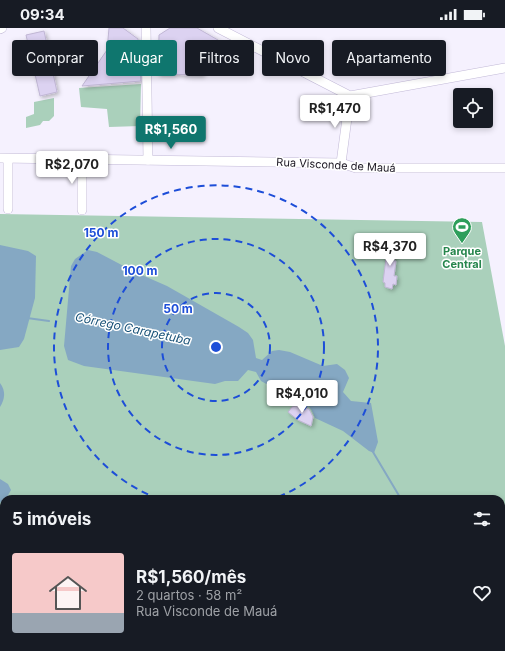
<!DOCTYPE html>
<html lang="pt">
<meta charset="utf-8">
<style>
:root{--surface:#171b24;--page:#20242c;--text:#f1f3f6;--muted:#9ea1a6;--line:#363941;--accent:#0f766e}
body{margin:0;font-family:Inter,sans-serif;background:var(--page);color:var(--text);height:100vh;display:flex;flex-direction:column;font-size:15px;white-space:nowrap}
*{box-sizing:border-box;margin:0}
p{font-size:13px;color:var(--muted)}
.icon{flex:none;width:22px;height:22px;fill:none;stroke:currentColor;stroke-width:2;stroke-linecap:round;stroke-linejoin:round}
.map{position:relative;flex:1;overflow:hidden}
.drawer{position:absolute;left:0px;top:467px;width:505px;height:156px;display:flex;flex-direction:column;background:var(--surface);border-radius:12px 12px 0 0;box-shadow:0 2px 6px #0003}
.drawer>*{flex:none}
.banner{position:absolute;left:12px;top:12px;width:481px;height:36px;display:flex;gap:8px}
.controls{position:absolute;left:453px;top:60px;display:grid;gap:8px}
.controls a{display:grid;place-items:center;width:40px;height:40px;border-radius:4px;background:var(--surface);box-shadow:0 2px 6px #0003;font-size:20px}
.price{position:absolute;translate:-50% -34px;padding:0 9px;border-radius:4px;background:#fff;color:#222;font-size:13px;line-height:26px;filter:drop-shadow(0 1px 2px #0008)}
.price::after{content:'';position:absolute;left:50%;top:24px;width:12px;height:9px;margin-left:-6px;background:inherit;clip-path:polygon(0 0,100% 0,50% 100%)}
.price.selected{background:var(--accent);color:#fff}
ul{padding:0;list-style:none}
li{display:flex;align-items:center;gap:12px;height:100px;padding:0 12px}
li+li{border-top:1px solid var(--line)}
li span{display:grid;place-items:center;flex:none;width:112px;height:80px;border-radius:4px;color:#555}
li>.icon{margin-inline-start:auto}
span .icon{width:48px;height:48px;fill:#fffc;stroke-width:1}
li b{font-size:17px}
h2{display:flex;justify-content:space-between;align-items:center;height:48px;padding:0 12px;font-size:17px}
.chip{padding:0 14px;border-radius:4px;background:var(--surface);box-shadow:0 2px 6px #0003;font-size:14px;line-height:36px}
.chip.selected{background:var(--accent);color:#fff}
.status{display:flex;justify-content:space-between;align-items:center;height:28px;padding:0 20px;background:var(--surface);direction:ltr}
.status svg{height:11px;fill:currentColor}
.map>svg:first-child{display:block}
.green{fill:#aad0bb}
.water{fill:#85a8c3}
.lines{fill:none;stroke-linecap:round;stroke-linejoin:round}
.stream{stroke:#85a8c3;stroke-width:2}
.building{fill:#dcd2f1;stroke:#c0b6d4;filter:url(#shadow)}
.minor-casing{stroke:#c2b9d7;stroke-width:10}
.minor{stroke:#fff;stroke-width:9}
.ring{fill:none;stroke:#1d4ed8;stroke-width:2;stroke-dasharray:7 5}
.labels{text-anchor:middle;stroke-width:3;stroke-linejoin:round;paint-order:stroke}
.street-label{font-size:11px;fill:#1c1823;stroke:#fff}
.leisure-label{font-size:11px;font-weight:bold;fill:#27864d;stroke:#fff}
.water-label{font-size:12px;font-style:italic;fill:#195278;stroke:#fff}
.centre{fill:#1d4ed8;stroke:#fff;stroke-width:2}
.ring-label{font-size:12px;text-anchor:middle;font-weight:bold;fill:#1d4ed8;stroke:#fff;stroke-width:3;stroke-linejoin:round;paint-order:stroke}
</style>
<div class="status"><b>09:34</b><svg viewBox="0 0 49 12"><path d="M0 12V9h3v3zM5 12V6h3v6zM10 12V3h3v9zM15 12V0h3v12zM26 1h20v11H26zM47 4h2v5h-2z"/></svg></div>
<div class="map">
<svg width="505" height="623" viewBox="0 0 505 623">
<defs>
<filter id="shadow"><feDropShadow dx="2" dy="2" stdDeviation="2" flood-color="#0004"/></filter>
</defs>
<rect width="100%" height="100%" fill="#f5f1fe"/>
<g class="green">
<polygon points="141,56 140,98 109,99 107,81 81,79 79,60"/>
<polygon points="54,70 54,88 49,93 43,93 40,97 26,100 26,89 34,86 34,74"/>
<polygon points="0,186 482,194 505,318 505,623 12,623 10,619 501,619 501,471 4,471 4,607 0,599"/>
</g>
<g class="water">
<polygon points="0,217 28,223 36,228 35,270 24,311 19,319 0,322"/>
<path d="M88,222L97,224L135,244L167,258L239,299L248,305L253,312L256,330L262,332L272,323L279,322L290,324L323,338L337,336L345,342L349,350L343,364L351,373L371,375L378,414L374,425L369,423L343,403L315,390C308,370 301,378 287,375C280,374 275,369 270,365V358L261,353L256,344L248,342L238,353H225L215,356L84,338L68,332L64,318L71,238L75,231Z"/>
<path d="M0,355C6,363 5,371 0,379Z"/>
<polygon points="0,451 8,456 11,462 7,469 0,475"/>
<polygon points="4,492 4,516 0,510 0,496"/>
<polygon points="501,515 505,517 505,534 501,534"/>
</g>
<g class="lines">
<g class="stream">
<polyline points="27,290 49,293"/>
<polyline points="373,424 401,471"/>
<polyline points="501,591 505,594"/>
<polyline points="56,619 59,623"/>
</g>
</g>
<g class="building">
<polygon points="109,0 123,0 138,11 141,53 82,58 107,22"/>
<polygon points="170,0 197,0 218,12 202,47 158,46 159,7"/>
<polygon points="44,3 57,64 40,68 26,7"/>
<polygon points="388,215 397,216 394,233 396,233 394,248 397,248 396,257 393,256 392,261 385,259 385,255 383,254"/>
<polygon points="299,377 309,381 313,389 311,398 298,392 288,384 292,379"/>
</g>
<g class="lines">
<defs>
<g id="minor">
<polyline points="146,0 148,132"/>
<polyline points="218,0 350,68 505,40"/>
<polyline points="0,1 2,0"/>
<polyline points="0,130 341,135 356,140 505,140"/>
<polyline points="341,135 350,68"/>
<polyline points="8,181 8,131"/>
<polyline points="82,182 82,131"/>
</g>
</defs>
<use href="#minor" class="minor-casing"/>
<use href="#minor" class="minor"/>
</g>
<g class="ring">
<circle cx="216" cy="319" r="54"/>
<circle cx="216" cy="319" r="108"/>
<path d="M159 471A162 162 0 1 1 273 471"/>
</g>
<defs>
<symbol id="stadium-pin" viewBox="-11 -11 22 30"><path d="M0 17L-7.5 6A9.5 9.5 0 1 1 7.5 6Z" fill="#2e9e5b" stroke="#fff"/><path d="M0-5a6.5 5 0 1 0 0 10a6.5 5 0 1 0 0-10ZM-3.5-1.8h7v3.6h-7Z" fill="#fff"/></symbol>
</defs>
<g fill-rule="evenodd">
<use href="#stadium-pin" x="451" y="188" width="22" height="30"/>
</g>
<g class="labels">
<g class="street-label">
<text transform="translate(336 137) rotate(3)" y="4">Rua Visconde de Mauá</text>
</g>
<g class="leisure-label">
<text x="462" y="227">Parque<tspan x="462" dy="13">Central</tspan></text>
</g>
<g class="water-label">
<text transform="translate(133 301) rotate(12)" y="4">Córrego Carapetuba</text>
</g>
</g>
<circle cx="216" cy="319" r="6" class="centre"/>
<g class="ring-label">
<text x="101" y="209">150 m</text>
<text x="140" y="247">100 m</text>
<text x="178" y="285">50 m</text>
</g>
</svg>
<div class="controls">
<a><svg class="icon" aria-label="locate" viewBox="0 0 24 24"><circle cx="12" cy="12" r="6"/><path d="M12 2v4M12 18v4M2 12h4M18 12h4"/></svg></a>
</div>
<b class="price" style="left:335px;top:101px">R$1,470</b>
<b class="price selected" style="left:171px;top:122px">R$1,560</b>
<b class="price" style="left:72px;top:157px">R$2,070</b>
<b class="price" style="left:390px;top:239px">R$4,370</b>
<b class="price" style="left:302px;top:386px">R$4,010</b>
<div class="banner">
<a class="chip">Comprar</a>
<a class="chip selected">Alugar</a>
<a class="chip">Filtros</a>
<a class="chip">Novo</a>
<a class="chip">Apartamento</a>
</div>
<section class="drawer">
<h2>5 imóveis<svg class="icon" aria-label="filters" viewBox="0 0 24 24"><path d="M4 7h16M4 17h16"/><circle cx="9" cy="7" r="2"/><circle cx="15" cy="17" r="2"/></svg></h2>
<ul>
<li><span style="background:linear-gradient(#f6c9c9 75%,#9aa5b1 0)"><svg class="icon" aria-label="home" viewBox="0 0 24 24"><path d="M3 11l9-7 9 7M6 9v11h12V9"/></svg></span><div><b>R$1,560/mês</b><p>2 quartos · 58 m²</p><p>Rua Visconde de Mauá</p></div><svg class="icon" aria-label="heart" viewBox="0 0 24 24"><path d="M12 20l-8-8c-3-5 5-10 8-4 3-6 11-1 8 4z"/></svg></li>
</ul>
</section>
</div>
